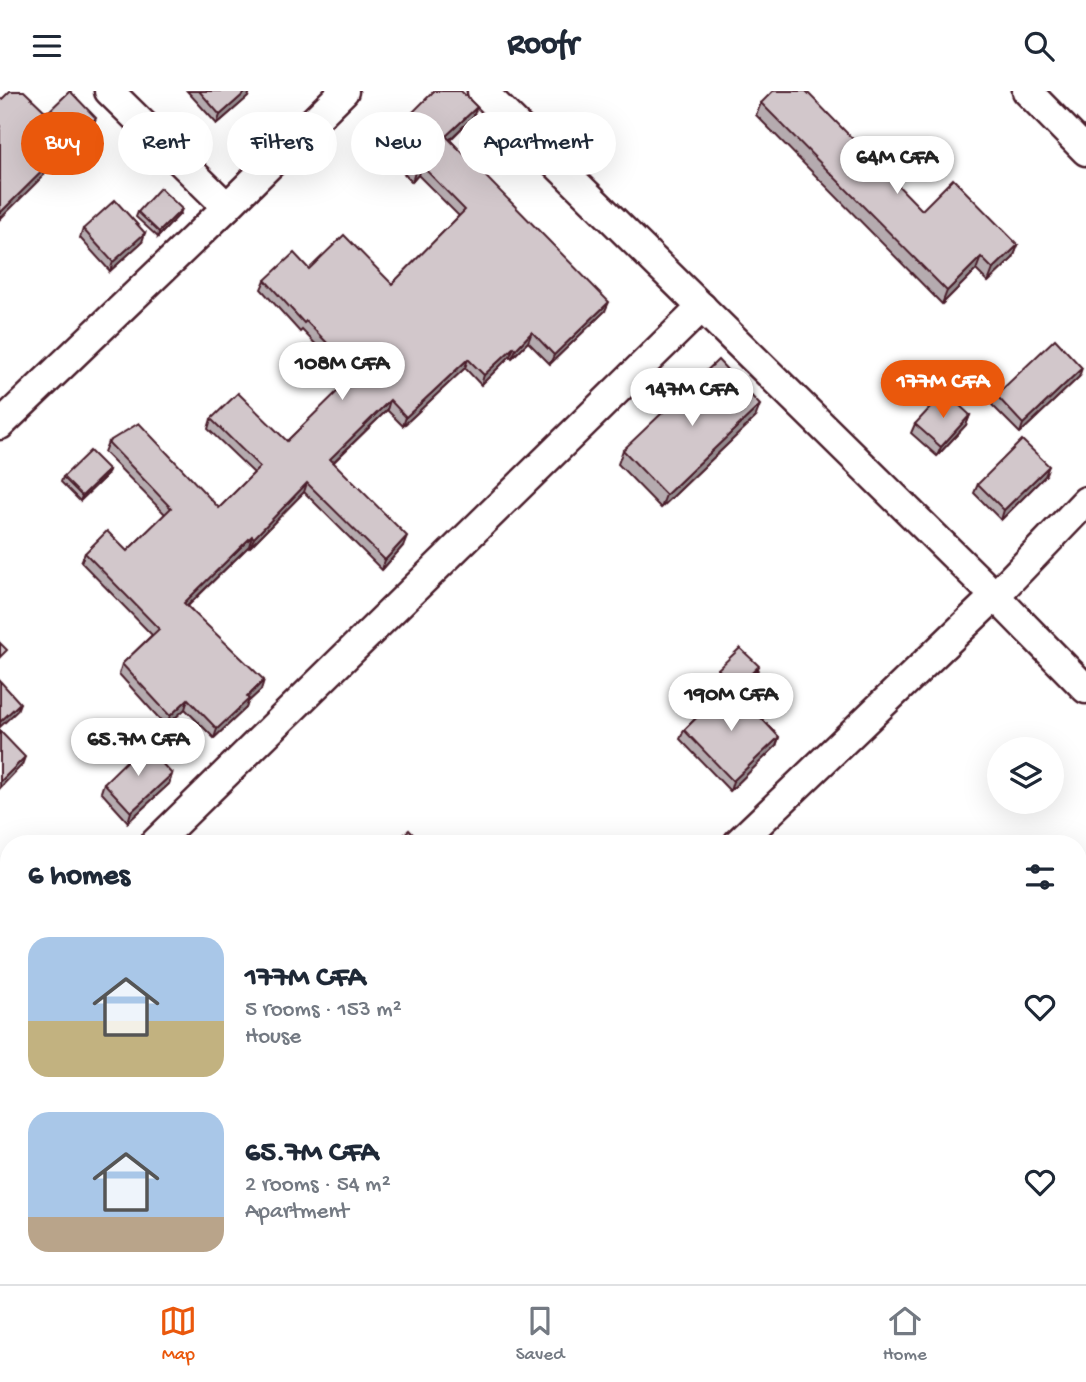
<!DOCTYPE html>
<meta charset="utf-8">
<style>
:root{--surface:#fff;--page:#f2f2f3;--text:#1f2937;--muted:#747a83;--line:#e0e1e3;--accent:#ea580c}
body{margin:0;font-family:"Gochi Hand",sans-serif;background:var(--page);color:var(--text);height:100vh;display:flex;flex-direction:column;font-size:26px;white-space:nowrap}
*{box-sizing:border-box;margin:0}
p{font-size:23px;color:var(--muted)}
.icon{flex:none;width:38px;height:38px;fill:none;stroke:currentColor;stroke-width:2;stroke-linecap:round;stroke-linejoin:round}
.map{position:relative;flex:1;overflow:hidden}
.panel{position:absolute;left:0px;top:744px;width:1087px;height:450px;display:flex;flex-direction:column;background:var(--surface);border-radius:28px 28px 0 0;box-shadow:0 7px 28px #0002}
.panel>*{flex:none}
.guide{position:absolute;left:21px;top:21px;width:700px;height:63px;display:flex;gap:14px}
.controls{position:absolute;left:987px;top:646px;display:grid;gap:14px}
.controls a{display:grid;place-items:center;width:77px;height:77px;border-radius:50%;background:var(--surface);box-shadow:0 7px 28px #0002;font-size:35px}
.price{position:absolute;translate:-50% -60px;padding:0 16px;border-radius:24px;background:#fff;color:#222;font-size:23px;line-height:46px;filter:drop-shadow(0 2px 4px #0008)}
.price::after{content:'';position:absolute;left:50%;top:42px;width:21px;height:16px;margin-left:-10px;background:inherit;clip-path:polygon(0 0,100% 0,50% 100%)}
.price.current{background:var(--accent);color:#fff}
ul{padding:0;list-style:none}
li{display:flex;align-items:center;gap:21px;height:175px;padding:0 28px}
li span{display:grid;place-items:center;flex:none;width:196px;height:140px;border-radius:21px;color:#555}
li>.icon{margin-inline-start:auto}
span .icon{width:84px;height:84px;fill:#fffc;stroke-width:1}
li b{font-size:30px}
h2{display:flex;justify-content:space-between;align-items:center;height:84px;padding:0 28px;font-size:30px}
.pill{padding:0 24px;border-radius:32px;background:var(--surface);box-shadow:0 7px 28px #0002;font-size:24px;line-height:63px}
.pill.current{background:var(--accent);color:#fff}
header{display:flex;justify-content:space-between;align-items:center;height:91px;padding:0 28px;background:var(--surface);font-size:32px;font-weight:700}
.tab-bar{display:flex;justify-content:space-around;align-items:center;height:98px;border-top:2px solid var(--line);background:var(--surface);font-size:19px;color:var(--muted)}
.tab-bar a{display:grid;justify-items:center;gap:4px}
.tab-bar .current{color:var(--accent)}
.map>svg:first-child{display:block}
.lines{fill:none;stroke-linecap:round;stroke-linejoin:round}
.minor-casing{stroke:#4a1f2b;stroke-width:33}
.minor{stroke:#fff;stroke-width:28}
.wall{fill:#b5abaf;stroke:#4a1f2b;stroke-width:2}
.shaded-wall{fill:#938b8e;stroke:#4a1f2b;stroke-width:2}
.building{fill:#d2c7cb;stroke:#4a1f2b;stroke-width:2}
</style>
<header><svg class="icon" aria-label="menu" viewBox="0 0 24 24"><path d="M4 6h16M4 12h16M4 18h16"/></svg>Roofr<svg class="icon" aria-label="search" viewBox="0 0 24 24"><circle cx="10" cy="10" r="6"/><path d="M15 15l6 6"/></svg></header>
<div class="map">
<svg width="1086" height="1193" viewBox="0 0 1086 1193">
<rect width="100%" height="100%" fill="#fff"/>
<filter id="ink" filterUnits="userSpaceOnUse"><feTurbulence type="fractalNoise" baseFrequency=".0143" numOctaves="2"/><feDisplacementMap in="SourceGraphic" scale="14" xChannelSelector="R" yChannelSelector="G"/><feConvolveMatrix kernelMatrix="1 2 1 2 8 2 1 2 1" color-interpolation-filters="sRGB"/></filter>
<g filter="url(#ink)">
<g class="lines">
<defs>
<g id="minor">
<polyline points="109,0 227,116"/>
<polyline points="482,0 995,505 1086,598"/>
<polyline points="1027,0 1086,60"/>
<polyline points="0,334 227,116 344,0"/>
<polyline points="155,752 702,216"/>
<polyline points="738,752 995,505 1086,410"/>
<polyline points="0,905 9,896"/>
<polyline points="1078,955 1086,948"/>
<polyline points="280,1193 288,1185"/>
<polyline points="840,1193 848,1185"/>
</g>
</defs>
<use href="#minor" class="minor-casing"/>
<use href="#minor" class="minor"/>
</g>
<g class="wall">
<polygon points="187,0 250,0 248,6 217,33"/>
<polygon points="761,12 922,119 1018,154 1013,167 988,191 976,179 942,213 756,24"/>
<polygon points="473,26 450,49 605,220 550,273 528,251 512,267 510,265 481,294 465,277 403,335 387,319 333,372 403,455 382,479 304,401 250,456 249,455 188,515 261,599 248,611 246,617 214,647 185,618 166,635 119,583 122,573 152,544 81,471 85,462 127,460 165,423 104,361 108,351 219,417 254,382 208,338 211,328 287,350 350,289 302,239 300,241 261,198 265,189 309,178 392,193 459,125 418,84 412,91 389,67 393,58 405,46 399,41 403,31"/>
<polygon points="138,121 180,123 158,146 136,126"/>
<polygon points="83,138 142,151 110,180 80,147"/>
<polygon points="1079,286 1020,342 992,314 996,304"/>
<polygon points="970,324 966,334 937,365 911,342 915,333"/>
<polygon points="755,327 661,417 618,373 623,359"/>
<polygon points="109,379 107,384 80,410 61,391 63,386"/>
<polygon points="1045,385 1001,429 974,402 978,393"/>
<polygon points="718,578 757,580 736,601 779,646 776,655 730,700 680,648 684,639 728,595 717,583"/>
<polygon points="172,683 169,693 128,731 101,701 104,692"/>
</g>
<g class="shaded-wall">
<polygon points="247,0 250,0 248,6 217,33 220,24"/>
<polygon points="477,16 473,26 443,55 446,45"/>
<polygon points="96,27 93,35 0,128 0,122"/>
<polygon points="422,75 418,84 412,91 415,81"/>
<polygon points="182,118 180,123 158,146 159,141"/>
<polygon points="145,142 142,151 110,180 113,171"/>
<polygon points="1018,154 1013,167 988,191 993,178"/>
<polygon points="981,166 976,179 942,213 947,200"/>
<polygon points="609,211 605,220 550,273 554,264"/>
<polygon points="532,241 528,251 512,267 516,258"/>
<polygon points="514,256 510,265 481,294 484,284"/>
<polygon points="468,268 465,277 403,335 406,326"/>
<polygon points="1082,277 1079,286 1020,342 1023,333"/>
<polygon points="390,309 387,319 326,378 330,368"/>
<polygon points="760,314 755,327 661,417 666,404"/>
<polygon points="970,324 966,334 937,365 941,356"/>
<polygon points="1049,375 1045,385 1001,429 1004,419"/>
<polygon points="109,379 107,384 80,410 82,405"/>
<polygon points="307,392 304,401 250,456 254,447"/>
<polygon points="252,445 249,455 181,521 184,512"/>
<polygon points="407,445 403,455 382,479 385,469"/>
<polygon points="759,575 757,580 735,602 736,597"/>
<polygon points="264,589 261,599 248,611 246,617 214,647 217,638"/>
<polygon points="188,608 185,618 166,635 170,625"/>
<polygon points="20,612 17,620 0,636 0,631"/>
<polygon points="779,646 776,655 730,700 733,690"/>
<polygon points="25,666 22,674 0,697 0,691"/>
<polygon points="172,683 169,693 128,731 131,721"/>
<polygon points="37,1185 43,1185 35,1193 29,1193"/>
</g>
<g class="building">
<polygon points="10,0 24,0 47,22 70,0 96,27 0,122 0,10"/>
<polygon points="199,0 247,0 220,24"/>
<polygon points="434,0 461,0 477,16 446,45 609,211 554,264 532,241 516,258 514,256 484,284 468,268 406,326 390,309 330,368 407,445 385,469 307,392 254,447 252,445 184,512 264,589 247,606 249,608 217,638 188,608 170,625 122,573 159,538 85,462 107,440 127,460 171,417 108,351 139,332 219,417 260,376 211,328 238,302 287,350 356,282 306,230 304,232 265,189 294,162 309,178 344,144 392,193 465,119 422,75 415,81 393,58 411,40 403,31"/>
<polygon points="773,0 806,0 922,119 953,88 1018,154 993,178 981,166 947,200 761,12"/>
<polygon points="160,97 182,118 159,141 138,121"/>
<polygon points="115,109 145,142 113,171 83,138"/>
<polygon points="1055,248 1082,277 1023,333 996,304"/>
<polygon points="718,269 760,314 666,404 623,359"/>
<polygon points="945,301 970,324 941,356 915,333"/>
<polygon points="1022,349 1049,375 1004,419 978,393"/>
<polygon points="90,360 109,379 82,405 63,386"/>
<polygon points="0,552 7,559 0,566"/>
<polygon points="740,557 759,575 736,597 718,578"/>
<polygon points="0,590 20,612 0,631"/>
<polygon points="730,594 779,646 733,690 684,639"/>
<polygon points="0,640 25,666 0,691"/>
<polygon points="144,653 172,683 131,721 104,692"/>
<polygon points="409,739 421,752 395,752"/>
<polygon points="9,1120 9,1185 37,1185 29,1193 0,1193 0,1129"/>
<polygon points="164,1185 200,1185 207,1193 154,1193"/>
<polygon points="574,1185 590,1185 597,1193 564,1193"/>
</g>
</g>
</svg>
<div class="controls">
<a><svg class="icon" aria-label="layers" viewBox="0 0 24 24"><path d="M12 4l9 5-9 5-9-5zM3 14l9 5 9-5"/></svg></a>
</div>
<b class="price" style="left:897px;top:105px">64M CFA</b>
<b class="price" style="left:342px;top:311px">108M CFA</b>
<b class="price current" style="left:943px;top:329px">177M CFA</b>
<b class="price" style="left:692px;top:337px">147M CFA</b>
<b class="price" style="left:731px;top:642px">190M CFA</b>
<b class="price" style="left:138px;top:687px">65.7M CFA</b>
<div class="guide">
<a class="pill current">Buy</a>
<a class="pill">Rent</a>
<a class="pill">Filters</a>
<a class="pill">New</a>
<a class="pill">Apartment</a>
</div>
<section class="panel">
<h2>6 homes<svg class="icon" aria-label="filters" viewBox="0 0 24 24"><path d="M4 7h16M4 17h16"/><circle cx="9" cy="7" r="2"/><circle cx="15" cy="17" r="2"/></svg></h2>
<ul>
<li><span style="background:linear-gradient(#a9c7e8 60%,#c2b280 0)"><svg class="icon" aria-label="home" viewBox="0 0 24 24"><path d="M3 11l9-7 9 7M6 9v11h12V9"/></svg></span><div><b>177M CFA</b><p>5 rooms · 153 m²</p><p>House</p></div><svg class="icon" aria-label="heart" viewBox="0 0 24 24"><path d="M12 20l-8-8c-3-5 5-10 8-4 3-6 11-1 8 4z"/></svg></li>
<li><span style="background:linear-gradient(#a9c7e8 75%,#b9a48a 0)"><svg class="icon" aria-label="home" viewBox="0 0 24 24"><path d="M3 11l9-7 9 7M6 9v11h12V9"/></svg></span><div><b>65.7M CFA</b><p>2 rooms · 54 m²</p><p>Apartment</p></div><svg class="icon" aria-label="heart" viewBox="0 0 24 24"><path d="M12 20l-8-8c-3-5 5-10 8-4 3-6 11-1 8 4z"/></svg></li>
</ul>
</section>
</div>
<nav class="tab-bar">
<a class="current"><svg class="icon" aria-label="map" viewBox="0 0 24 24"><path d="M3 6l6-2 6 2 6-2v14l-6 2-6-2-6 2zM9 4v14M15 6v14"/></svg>Map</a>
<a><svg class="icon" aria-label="saved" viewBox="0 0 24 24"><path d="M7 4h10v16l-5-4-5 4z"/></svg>Saved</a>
<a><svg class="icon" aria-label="home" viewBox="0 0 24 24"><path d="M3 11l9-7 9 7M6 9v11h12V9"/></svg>Home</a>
</nav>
